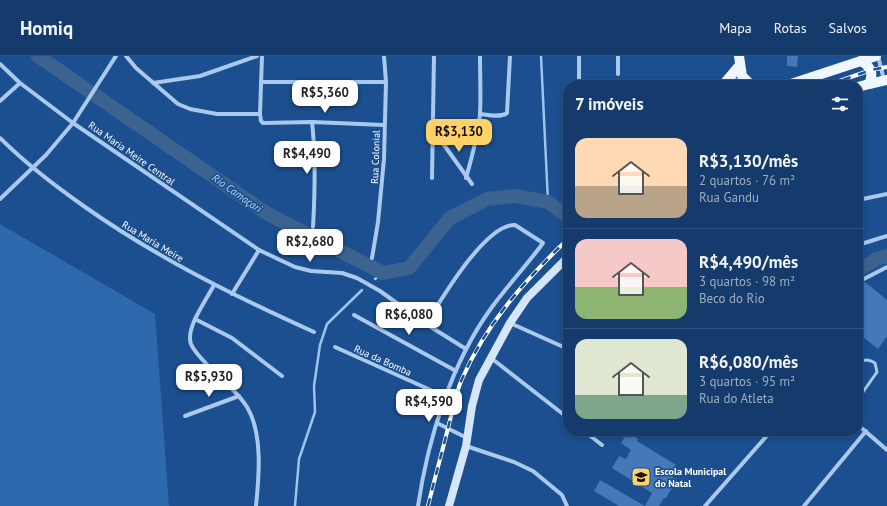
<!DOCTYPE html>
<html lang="pt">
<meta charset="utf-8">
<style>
:root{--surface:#143b6b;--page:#1d4271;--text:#f1f3f6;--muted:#9dadc1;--line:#33557e;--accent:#ffd166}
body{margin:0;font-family:"PT Sans",sans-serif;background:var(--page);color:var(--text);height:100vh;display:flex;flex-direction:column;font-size:15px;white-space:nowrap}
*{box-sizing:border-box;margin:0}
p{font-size:13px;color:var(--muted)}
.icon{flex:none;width:22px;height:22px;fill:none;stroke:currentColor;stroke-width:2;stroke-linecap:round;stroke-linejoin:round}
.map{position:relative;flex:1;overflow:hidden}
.side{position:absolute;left:563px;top:24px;width:300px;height:356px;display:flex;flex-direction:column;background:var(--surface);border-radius:16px;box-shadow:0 2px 6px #0003,0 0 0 1px var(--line)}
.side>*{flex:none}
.price{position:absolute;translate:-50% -34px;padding:0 9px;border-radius:8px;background:#fff;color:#222;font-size:13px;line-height:26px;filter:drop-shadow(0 1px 2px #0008)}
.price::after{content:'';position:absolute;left:50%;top:24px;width:12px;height:9px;margin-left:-6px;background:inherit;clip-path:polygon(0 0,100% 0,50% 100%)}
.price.on{background:var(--accent);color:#111}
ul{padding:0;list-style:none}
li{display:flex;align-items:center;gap:12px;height:100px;padding:0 12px}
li+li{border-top:1px solid var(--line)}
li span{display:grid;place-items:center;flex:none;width:112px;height:80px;border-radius:12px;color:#555}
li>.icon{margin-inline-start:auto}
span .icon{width:48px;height:48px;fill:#fffc;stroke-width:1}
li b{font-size:17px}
h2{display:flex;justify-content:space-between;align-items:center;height:48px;padding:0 12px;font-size:17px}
header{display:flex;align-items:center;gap:24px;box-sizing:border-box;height:56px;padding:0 20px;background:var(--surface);border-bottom:1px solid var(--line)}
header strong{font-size:19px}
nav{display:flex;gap:22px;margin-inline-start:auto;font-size:14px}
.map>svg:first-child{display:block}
.green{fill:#2e69ad}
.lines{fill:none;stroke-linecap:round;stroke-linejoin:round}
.stream{stroke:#9cc4f0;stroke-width:2.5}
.river{stroke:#3c6290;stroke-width:14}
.building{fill:#4478b7}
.lane{stroke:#a9c9ee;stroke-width:3}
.street{stroke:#a9c9ee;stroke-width:4}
.secondary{stroke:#d6e6fa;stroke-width:8}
.primary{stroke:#f0f6ff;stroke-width:10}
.rail-casing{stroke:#fff;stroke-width:4}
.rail{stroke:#1b4f8f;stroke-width:2.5;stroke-dasharray:8;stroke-linecap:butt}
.labels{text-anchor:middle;stroke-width:3.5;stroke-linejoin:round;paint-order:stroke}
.street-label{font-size:10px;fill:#fff;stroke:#1b4f8f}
.poi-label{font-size:10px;font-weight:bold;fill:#fff;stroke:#1b4f8f;text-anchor:start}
.water-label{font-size:11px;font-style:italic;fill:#b5d3f5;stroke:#1b4f8f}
</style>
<header>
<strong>Homiq</strong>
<nav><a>Mapa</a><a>Rotas</a><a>Salvos</a></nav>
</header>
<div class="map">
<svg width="887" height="450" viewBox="0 0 887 450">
<rect width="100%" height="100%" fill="#1b4f8f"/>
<polygon class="green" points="0,168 155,258 169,450 0,450"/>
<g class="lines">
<g class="stream">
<polyline points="541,0 548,146"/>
<polyline points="375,223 383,217"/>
<polyline points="295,450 299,403 315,356 314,330 320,289 327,268 362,234"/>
</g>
<g class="river">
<polyline points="38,0 266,157 383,217 409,212 450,162 487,143 515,140 548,146 568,161"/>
<polyline points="858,214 877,203 887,200"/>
</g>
</g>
<g class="building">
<polygon points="787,0 798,0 797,11 787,10"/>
<polygon points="865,226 887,244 887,280 878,293 858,277 858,233"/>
<polygon points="626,379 631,382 632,379 638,383 637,385 676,409 670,419 677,424 666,442 664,442 659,450 619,450 594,435 600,424 645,450 652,437 612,412 619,400 626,403 631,394 621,387"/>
</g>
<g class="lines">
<path class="lane" d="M858,307C865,303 868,303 875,307L877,316L863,336L858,341"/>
<g class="street">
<polyline points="126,0 136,12 178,48 190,53 217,58 260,58"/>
<polyline points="262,0 260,58 261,65 263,67 312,66 384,69"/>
<polyline points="878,0 884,24"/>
<polyline points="0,8 20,27 73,67 259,194 295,211 311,215 342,217 357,222 380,235 426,268 466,293"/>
<polyline points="618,18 618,0"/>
<polyline points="261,26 386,26"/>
<polyline points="153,27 200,20 257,0"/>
<polyline points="579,29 579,0"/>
<polyline points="0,45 20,27"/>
<path d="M480,58C488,59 500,62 507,57L510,0"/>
<path d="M312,66C316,101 315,136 313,171"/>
<polyline points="434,75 472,128"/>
<path d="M0,82C26,108 55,130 85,151C156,201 234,240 314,276"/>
<polyline points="432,122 434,0"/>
<path d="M466,122C472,101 478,80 480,58C481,39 480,19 480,0"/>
<polyline points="0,143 46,99 73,67 116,0"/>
<polyline points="858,144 887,138"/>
<polyline points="858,189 887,180"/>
<polyline points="372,202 378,166 384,103 386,26 384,0"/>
<polyline points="561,208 568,215"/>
<polyline points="858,226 887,211"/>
<path d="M214,229C207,243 185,272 191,288C196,300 214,315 223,324C232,333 241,341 247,351C263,377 259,421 256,450"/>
<polyline points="232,238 259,194"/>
<polyline points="354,259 456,315"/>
<polyline points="195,263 232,282 282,320"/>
<polyline points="510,267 568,293"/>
<polyline points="335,291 446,341"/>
<polyline points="491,302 568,362"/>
<polyline points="185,360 239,340"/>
<polyline points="437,367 467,382"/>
<polyline points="858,369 887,394"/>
<polyline points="584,375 602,389"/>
<polyline points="466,390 514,406 533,415 562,439 567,450"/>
<path d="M418,450C428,383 451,307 492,251C508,229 527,209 543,187L515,169C485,168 441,244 426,268"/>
<polyline points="705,450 771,375"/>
<polyline points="804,450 866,375"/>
</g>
<polyline class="secondary" points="449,450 466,390 472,350 479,324 510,267 527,242 568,201"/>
<g class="primary">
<polyline points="739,0 742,20 751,29"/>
<path d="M861,5C871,11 874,17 869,28"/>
<polyline points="723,29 740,9"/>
<polyline points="724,29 732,27 746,29"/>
<polyline points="788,29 876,0"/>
<polyline points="858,31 869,28 887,24"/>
</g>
<defs>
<g id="rail">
<polyline points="828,29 871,14 887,11"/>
<path d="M428,450C435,421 443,393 450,364C454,351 456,336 462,323C486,268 525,224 568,183"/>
</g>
</defs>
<use href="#rail" class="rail-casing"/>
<use href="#rail" class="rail"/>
</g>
<defs>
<symbol id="school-square" viewBox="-11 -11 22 22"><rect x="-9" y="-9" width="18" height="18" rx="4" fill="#ffd166" stroke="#1b4f8f"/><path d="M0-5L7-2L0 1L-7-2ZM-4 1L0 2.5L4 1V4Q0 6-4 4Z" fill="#111"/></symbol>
</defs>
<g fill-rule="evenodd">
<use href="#school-square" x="630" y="410" width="22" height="22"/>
</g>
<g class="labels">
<g class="street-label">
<text transform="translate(132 97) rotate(35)" y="4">Rua Maria Meire Central</text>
<text transform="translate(375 101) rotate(-88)" y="4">Rua Colonial</text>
<text transform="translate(153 185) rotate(31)" y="4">Rua Maria Meire</text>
<text transform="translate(383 304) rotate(24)" y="4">Rua da Bomba</text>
</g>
<g class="poi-label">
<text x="655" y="419">Escola Municipal<tspan x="655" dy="12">do Natal</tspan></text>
</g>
<g class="water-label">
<text transform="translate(237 137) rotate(35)" y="4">Rio Camaçari</text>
</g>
</g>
</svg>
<b class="price" style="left:325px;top:58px">R$5,360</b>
<b class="price on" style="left:459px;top:97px">R$3,130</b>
<b class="price" style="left:307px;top:119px">R$4,490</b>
<b class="price" style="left:310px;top:207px">R$2,680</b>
<b class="price" style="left:409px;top:280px">R$6,080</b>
<b class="price" style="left:209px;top:342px">R$5,930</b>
<b class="price" style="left:429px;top:367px">R$4,590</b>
<section class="side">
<h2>7 imóveis<svg class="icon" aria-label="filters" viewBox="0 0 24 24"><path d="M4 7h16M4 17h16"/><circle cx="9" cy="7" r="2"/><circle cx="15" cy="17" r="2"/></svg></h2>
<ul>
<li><span style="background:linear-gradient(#ffd9b3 60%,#b9a48a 0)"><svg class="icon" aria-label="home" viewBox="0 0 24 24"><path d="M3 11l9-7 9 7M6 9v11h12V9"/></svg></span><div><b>R$3,130/mês</b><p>2 quartos · 76 m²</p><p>Rua Gandu</p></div></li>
<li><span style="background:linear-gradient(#f6c9c9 60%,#8fb573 0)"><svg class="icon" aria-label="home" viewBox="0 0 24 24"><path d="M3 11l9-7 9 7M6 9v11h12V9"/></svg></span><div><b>R$4,490/mês</b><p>3 quartos · 98 m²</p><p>Beco do Rio</p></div></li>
<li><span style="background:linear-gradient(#dfe7d0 70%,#7fa58c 0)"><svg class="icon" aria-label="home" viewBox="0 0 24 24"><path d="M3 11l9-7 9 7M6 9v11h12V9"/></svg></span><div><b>R$6,080/mês</b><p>3 quartos · 95 m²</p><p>Rua do Atleta</p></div></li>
</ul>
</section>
</div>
